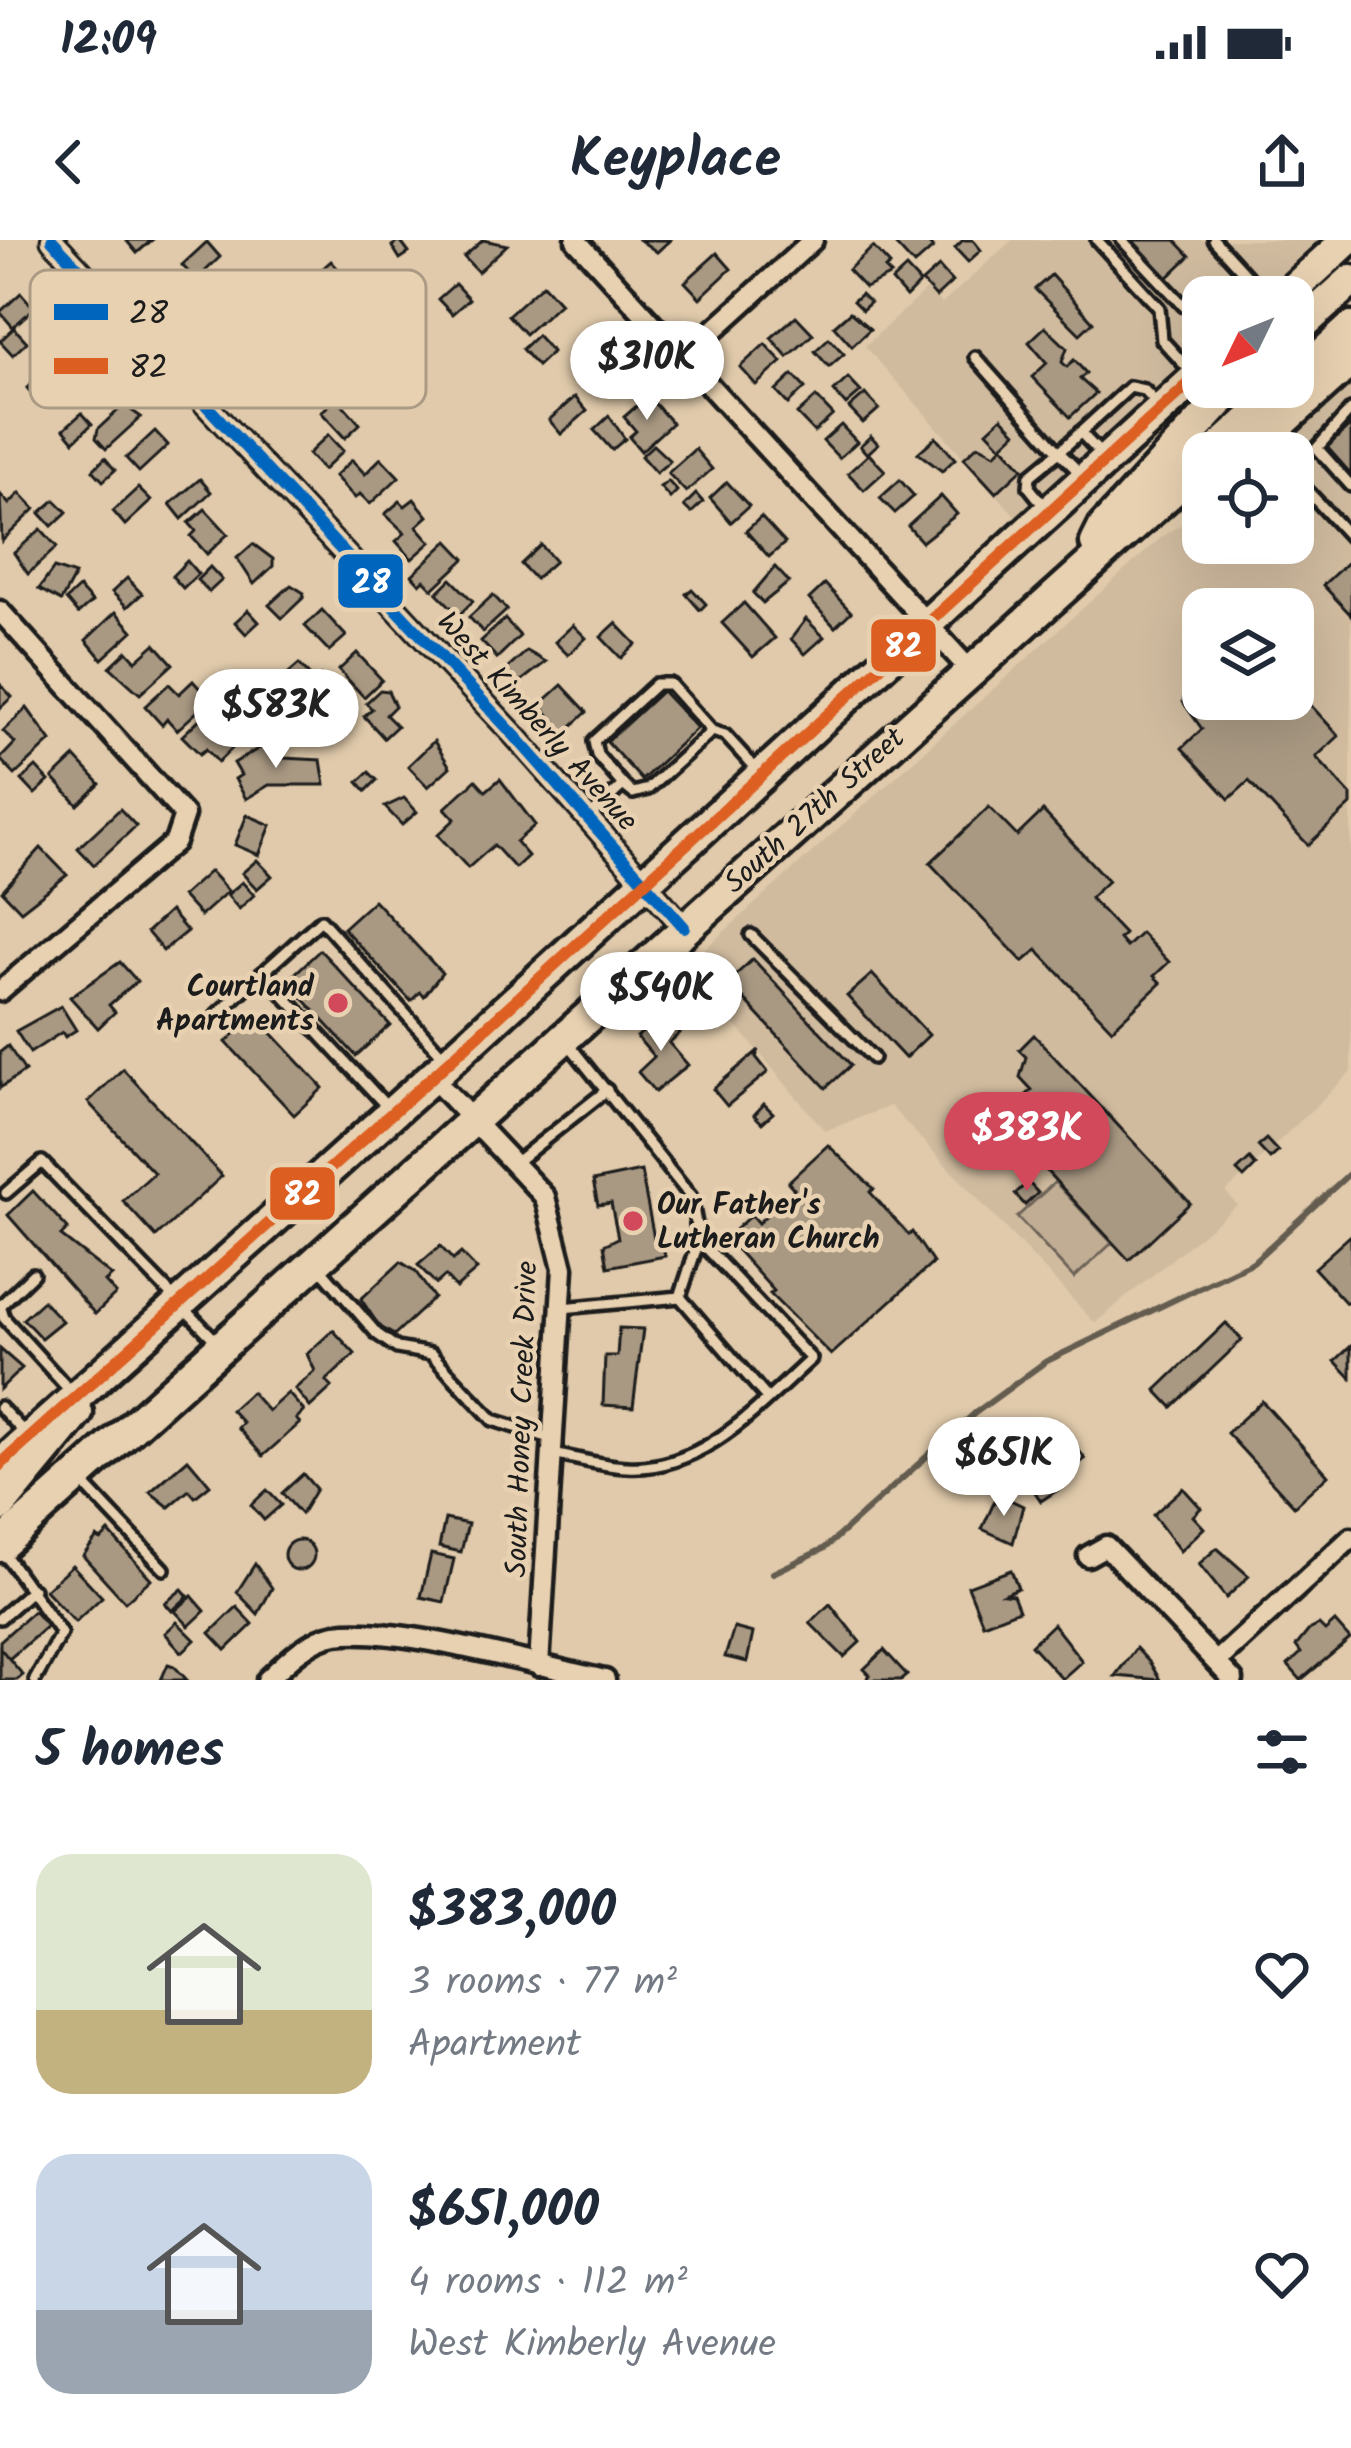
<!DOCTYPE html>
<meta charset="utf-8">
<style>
:root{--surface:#fff;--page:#f2f2f3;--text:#1f2937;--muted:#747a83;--accent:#d1495b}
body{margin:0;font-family:Kalam,sans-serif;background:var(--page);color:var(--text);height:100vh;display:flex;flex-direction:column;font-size:45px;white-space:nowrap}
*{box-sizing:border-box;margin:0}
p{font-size:39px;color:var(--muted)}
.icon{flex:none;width:66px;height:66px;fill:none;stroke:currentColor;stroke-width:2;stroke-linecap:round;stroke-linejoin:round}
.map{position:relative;height:1440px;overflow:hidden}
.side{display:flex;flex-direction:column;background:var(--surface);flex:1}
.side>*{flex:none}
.needle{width:78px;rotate:227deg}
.controls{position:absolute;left:1182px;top:36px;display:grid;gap:24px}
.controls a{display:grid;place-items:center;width:132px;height:132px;border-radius:24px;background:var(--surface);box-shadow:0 12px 48px #0002;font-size:60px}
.price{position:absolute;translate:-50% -102px;padding:0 27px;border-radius:42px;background:#fff;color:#222;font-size:39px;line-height:78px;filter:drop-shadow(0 3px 6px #0008)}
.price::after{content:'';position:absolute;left:50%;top:72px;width:36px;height:27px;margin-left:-18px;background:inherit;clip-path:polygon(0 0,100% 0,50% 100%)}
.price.active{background:var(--accent);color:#fff}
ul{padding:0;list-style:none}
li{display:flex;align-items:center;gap:36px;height:300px;padding:0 36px}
li span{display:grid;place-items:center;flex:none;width:336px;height:240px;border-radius:36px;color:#555}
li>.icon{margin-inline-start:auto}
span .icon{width:144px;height:144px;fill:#fffc;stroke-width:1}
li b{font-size:51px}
h2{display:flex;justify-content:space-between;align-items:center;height:144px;padding:0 36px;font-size:51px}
.status{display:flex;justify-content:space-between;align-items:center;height:84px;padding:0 60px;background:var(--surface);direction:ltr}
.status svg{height:33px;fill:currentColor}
header{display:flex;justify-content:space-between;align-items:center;height:156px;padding:0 36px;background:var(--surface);font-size:54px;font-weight:800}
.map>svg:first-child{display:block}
.built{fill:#d0bb9f;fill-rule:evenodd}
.green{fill:#c0ad94;stroke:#6e6458;stroke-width:3}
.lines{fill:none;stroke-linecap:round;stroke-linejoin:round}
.stream{stroke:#635b50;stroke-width:6}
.building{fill:#a99983;stroke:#1c1c1c;stroke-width:3}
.service-casing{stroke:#1c1c1c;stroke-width:18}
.minor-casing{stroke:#1c1c1c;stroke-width:27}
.primary-casing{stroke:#1c1c1c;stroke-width:39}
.service{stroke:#e8d1b1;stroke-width:9}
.minor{stroke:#e8d1b1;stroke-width:18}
.primary{stroke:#e8d1b1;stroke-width:30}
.bus-1-casing{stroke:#e8d1b1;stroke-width:21}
.bus-2-casing{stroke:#e8d1b1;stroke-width:21}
.bus-1{stroke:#0065bd;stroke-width:12}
.bus-2{stroke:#dd5e21;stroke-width:12}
.poi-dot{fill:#d1495b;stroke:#e8d1b1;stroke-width:4.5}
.labels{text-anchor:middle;stroke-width:9;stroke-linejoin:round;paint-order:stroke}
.street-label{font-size:30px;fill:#1c1c1c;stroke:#e8d1b1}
.poi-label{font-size:30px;font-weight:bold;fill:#1c1c1c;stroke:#e8d1b1;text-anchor:end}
.key{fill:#e8d1b1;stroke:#ab9b84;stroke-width:3}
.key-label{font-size:33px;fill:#1c1c1c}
.line-badge{stroke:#e8d1b1;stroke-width:4.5}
.badge-label{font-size:33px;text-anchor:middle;font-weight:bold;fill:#fff}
</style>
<div class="status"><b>12:09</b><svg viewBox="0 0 49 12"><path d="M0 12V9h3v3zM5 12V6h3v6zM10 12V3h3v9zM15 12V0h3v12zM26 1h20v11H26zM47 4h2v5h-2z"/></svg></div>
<header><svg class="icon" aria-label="back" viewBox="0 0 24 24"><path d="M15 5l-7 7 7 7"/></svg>Keyplace<svg class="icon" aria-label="share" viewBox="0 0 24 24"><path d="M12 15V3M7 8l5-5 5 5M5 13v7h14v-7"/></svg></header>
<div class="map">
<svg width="1351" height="1440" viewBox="0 0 1351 1440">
<rect width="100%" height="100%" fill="#e0caab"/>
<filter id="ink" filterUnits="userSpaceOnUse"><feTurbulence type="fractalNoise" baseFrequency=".00833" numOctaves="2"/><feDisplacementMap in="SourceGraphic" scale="24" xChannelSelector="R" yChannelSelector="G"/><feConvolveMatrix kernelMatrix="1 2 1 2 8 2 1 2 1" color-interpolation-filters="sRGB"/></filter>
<g filter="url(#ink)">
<g class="built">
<polygon points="1012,0 1319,0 1255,57 1203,57 1203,104 1020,281 865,106 927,49 942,64"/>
<path d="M1351,129V832L1226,952L1237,965L1095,1083L890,866L825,891L686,726L1164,295L1203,271V303H1293V213H1255ZM1203,369H1293V459H1203Z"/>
</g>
<polygon class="green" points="1055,942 1112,1003 1074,1038 1017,977"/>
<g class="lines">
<polyline class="stream" points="773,1333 825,1308 975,1173 1045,1122 1253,1022 1351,932"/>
</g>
<g class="building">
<polygon points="126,0 152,0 137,13"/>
<polygon points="483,0 507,5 478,32 464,17"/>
<polygon points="640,0 670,0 657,12"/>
<polygon points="891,0 926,0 933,8 914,25"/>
<polygon points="963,0 973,0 981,10 968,22 955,8"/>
<polygon points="1135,0 1175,0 1190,16 1165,40 1132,3"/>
<polygon points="400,1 409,13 400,19 392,6"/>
<polygon points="207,2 220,17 196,40 182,25"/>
<polygon points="873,7 890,25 885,29 891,35 865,48 848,30"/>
<polygon points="717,13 731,29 700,58 685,42"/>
<polygon points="331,21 341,32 332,39 322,29"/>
<polygon points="939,27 952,42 936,57 922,42"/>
<polygon points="906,28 920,43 906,57 892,41"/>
<polygon points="1051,35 1093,82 1080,94 1035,49"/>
<polygon points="455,44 469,59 452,74 438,59"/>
<polygon points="543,44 560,63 525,94 508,75"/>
<polygon points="21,53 34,68 13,87 0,72"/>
<polygon points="861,54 870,63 862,70 853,61"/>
<polygon points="850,72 870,89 852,106 834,86"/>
<polygon points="796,76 813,94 788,117 771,98"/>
<polygon points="1045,87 1067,108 1062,122 1067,127 1074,120 1086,133 1080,139 1096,153 1070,177 1032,137 1047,123 1029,102"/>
<polygon points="14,88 27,102 13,115 0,101"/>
<polygon points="537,95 552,112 537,126 522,109"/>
<polygon points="829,98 844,114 829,127 815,111"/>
<polygon points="765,104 782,122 756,145 740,127"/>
<polygon points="605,115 618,122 613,126 619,132 598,150 584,134"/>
<polygon points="44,132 54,142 36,159 27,148"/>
<polygon points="793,135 805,148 788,164 776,151"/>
<polygon points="848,138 861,152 846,165 834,151"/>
<polygon points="865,154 879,169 863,183 849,168"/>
<polygon points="648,156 672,183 641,211 629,197 636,191 624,177"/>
<polygon points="575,157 587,171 561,194 549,180"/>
<polygon points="816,157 833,175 814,192 797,174"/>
<polygon points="337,158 360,184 345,198 321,172"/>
<polygon points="124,165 141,177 106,209 96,198 98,189"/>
<polygon points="82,173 92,184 74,201 64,189"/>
<polygon points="609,176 625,199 612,210 594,190"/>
<polygon points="1002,177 1016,192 1001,206 987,191"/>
<polygon points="841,185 857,202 839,218 823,201"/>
<polygon points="1351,185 1351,234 1327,207"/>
<polygon points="155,191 168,205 139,232 126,218"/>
<polygon points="328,195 343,211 323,230 308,214"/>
<polygon points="871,196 878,204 867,214 860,206"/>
<polygon points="936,197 955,219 942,231 918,213"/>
<polygon points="653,205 670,221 656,233 641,216"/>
<polygon points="978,205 995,214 1003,206 1023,228 996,253 964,218"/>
<polygon points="695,209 712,229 686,252 668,233"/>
<polygon points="869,214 885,231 864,250 848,233"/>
<polygon points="105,218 115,230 103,241 93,230"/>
<polygon points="381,218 399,237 370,264 360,254 355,258 335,236 352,220 365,234"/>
<polygon points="200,239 211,252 182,279 170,264"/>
<polygon points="900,240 914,256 895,273 880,258"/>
<polygon points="668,241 677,251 670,258 660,247"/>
<polygon points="727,242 749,266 731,282 710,258"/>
<polygon points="138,248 151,261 125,285 113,271"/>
<polygon points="20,253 35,269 2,301 0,254 9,264"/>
<polygon points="696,254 703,262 691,273 684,266"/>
<polygon points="941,256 957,274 922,302 908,286"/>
<polygon points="414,259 428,276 417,286 431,302 412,319 396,301 405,293 385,274 400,261 405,266"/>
<polygon points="55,260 67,272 52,286 40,273"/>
<polygon points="205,269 228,294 207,314 191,296 196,291 189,283"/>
<polygon points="761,277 785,303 769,317 746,291"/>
<polygon points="41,289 57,307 28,334 14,313"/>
<polygon points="448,301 465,319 433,349 424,340 420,344 412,335"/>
<polygon points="253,304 273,319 273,326 254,344 237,318"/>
<polygon points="541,305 555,321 535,339 521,324"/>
<polygon points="1351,319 1351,375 1323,345"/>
<polygon points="187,321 198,334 183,348 172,336"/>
<polygon points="210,327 222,340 209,352 197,340"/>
<polygon points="775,327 789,342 763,363 753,353"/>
<polygon points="54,328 75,335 61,361 39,349"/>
<polygon points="127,338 142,354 127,367 112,352"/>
<polygon points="451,339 473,361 459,375 437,353"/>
<polygon points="825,344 851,372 835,387 809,359"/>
<polygon points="291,345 304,353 303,358 282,378 269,365"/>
<polygon points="79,348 92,362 78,374 66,360"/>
<polygon points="692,349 706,364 700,370 686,354"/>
<polygon points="493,355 507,370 483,392 469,377"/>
<polygon points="744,363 775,398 753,417 722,383"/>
<polygon points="248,370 259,382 246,394 235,382"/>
<polygon points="322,370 346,396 329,411 305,386"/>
<polygon points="116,372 133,391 102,419 86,400"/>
<polygon points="505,379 520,396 497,418 481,401"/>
<polygon points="806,379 824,397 805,414 791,399"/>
<polygon points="616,383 636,404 621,418 601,397"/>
<polygon points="573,385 586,398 568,415 555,402"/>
<polygon points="155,404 173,424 140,454 110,427 127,411 136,421"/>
<polygon points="527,411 546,422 511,449 506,430"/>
<polygon points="357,413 382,440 364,457 339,430"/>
<polygon points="299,424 313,439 299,452 284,437"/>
<polygon points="1203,431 1203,459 1293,459 1293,446 1339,496 1316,517 1351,555 1351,565 1308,605 1249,541 1229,559 1182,508 1202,489 1183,462 1186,448"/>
<polygon points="320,436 333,450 317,464 304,450"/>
<polygon points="193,441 210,460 177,490 167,479 162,485 145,466 169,444 179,454"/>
<polygon points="0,444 12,457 0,468"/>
<polygon points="562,445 587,472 565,492 540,465"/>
<polygon points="380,450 388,451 395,466 386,475 397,486 384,498 364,476 372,469 366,463"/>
<polygon points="662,451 697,488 642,540 607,502"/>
<polygon points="27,468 51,501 15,535 0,519 15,503 3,491"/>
<polygon points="286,469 305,493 288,506 270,483"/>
<polygon points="208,471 224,483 233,474 250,491 218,522 206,509 200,514 182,496"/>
<polygon points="273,500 284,518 321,520 325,545 269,545 246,559 235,539 241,535 234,523"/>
<polygon points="434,501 450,527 428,547 408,526"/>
<polygon points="75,517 100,544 78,565 53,538"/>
<polygon points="36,527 49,541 35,554 22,540"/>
<polygon points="369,532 377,540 366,551 358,542"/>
<polygon points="500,539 535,585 516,602 528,616 515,628 494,605 468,628 438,595 455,579 445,568 476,540 486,551"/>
<polygon points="404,558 417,572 402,585 385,567"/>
<polygon points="989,567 1017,596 1043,571 1108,641 1090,658 1124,694 1119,699 1126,707 1141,693 1169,722 1154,736 1161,743 1112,789 1037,710 1023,722 930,623"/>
<polygon points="120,569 136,586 94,625 78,608"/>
<polygon points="247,575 271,585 259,615 235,605"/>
<polygon points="41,608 67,635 21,671 2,651"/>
<polygon points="257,620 272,636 257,649 242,633"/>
<polygon points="210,631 228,651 200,676 182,656"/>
<polygon points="242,642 254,655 239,669 227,655"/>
<polygon points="374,660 442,733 424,756 420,752 411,761 343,688"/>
<polygon points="170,671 187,691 163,711 147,692"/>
<polygon points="320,710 390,785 356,816 287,741"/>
<polygon points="753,719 851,825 826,848 728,742"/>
<polygon points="120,722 137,741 109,765 115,772 98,788 70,757"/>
<polygon points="872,734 929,795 905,818 847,756"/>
<polygon points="61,766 76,790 65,797 62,792 30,813 16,791"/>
<polygon points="663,774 680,793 669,803 688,825 655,852 638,832 654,817 637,797"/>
<polygon points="255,775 323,848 294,875 226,802"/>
<polygon points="1034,795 1190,963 1129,1020 999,880 1032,850 1020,837 1026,817 1019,810"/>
<polygon points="8,806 25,831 0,848 0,812"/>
<polygon points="759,810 756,817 768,832 727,866 713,849"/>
<polygon points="123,829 222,936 156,997 123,961 154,933 88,862"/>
<polygon points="764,864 773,873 762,883 754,875"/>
<polygon points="1266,899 1278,912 1270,919 1258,906"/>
<polygon points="828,905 874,949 870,952 909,995 912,992 933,1023 831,1115 770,1054 774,1051 726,998 751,975 758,983 794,949 788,942"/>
<polygon points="1250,919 1256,926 1244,938 1237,931"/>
<polygon points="641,931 654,998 661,997 665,1016 608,1027 604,1005 618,998 611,963 598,965 593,941"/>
<polygon points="1028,942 1038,953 1025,965 1015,954"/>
<polygon points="33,951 68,989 61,996 112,1036 105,1042 116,1054 95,1074 8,975"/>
<polygon points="1351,995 1351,1059 1346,1063 1314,1028"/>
<polygon points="440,1006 453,1020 461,1013 477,1030 456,1048 445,1036 436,1044 418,1025"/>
<polygon points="401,1022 415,1031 434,1058 394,1095 379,1086 361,1059"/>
<polygon points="43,1061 62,1081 41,1098 23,1079"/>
<polygon points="1226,1083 1242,1100 1172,1167 1156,1150"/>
<polygon points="619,1088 643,1089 633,1167 603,1165 605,1116 617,1116"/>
<polygon points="333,1090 355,1114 326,1141 332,1147 310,1167 295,1149 315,1131 307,1114"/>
<polygon points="1351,1106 1351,1138 1335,1121"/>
<polygon points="0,1109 22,1128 0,1149"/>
<polygon points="251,1152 268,1171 288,1153 304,1171 296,1179 300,1183 263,1216 238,1188 243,1183 231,1170"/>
<polygon points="1262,1161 1328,1235 1294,1266 1227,1193"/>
<polygon points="1068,1195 1085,1219 1054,1242 1059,1249 1041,1261 1026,1239 1040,1230 1032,1218"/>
<polygon points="188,1219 210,1245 195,1257 189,1250 169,1267 150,1252"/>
<polygon points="303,1234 316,1249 301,1274 282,1253"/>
<polygon points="1183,1248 1201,1268 1193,1276 1204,1288 1180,1311 1153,1275"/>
<polygon points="267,1250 281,1265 264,1280 251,1265"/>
<polygon points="998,1254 1023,1266 1013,1303 982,1289"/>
<polygon points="445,1279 468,1284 461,1312 439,1307"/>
<polygon points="109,1292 151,1339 125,1362 83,1316 97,1297 101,1300"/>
<circle cx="299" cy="1315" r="15"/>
<polygon points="1217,1308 1249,1336 1226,1358 1199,1324"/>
<polygon points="431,1314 454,1319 444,1362 421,1357"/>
<polygon points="255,1324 272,1348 258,1374 237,1352"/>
<polygon points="72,1325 102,1357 75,1382 45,1350"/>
<polygon points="1011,1330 1018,1348 1004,1354 1013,1355 1019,1370 983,1384 968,1346"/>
<polygon points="182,1349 188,1356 172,1371 165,1363"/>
<polygon points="192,1356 205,1371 189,1386 175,1371"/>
<polygon points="830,1364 860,1402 844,1417 810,1383"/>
<polygon points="237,1367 253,1384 226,1410 210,1393"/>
<polygon points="34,1371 47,1386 0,1427 0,1401"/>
<polygon points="177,1382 195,1400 182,1412 165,1393"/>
<polygon points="1335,1382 1350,1399 1301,1440 1288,1425 1301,1413 1296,1406 1309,1390 1319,1385 1325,1391"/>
<polygon points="1053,1384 1082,1421 1062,1439 1031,1405"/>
<polygon points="734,1388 753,1393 747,1422 725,1417"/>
<polygon points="0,1408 23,1435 17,1440 0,1440"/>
<polygon points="1136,1408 1150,1423 1160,1440 1115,1436"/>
<polygon points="884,1410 907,1435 901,1440 866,1440 870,1435 864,1429"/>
<polygon points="168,1424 174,1426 187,1440 161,1440"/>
</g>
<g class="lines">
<defs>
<g id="service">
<polyline points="1097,0 1159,68 1162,100 1192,133"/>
<polyline points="1122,0 1184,66"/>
<polyline points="1214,0 1266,57"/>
<polyline points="975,117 1059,212 1130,147 1144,150 1158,165"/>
<polyline points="1351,170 1317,208 1351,246"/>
<polyline points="1080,192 1102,215"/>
<polyline points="1293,235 1351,298"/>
<polyline points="1045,267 1029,247 1030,236 1059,212 1083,236"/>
<polyline points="623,545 597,515 594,501 656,444 670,444 712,491"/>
<polyline points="588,578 623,545 633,553 648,549 712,491 725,495 756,529"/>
<polyline points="751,695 873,818"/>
<polyline points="263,733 390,870"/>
<polyline points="217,774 321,680 445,818"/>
<polyline points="515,923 607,850"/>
<polyline points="6,953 42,922 218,1103"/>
<polyline points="320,1028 377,1094 397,1108 431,1114 493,1180 553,1199"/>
<polyline points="33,1034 0,1066 4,1078 72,1153"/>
<polyline points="680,1057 767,1158"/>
<polyline points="562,1068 680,1057 699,1000 691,957 567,802"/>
<polyline points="0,1167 26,1194"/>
<path d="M552,1214C576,1218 602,1226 627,1227C702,1232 760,1165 811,1119L699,1000"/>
<polyline points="81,1241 164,1329"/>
<polyline points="3,1312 61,1393 35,1440"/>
<polyline points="0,1378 33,1349"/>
</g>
<g id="minor">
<polyline points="52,0 515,496 684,687"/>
<polyline points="576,0 969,429"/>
<polyline points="684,117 813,0"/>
<polyline points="0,371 184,575 175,602 0,751"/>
<polyline points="432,837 545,957 563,1028 539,1426"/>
<polyline points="1088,1316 1106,1306 1233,1440"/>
<polyline points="1216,1422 1351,1298"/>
<path d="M267,1440C285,1423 310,1398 336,1394C399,1385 538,1426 605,1440"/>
</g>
<g id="primary">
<polyline points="1285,57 1347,0"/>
<polyline points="1293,93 1351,41"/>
<polyline points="1293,141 1351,88"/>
<polyline points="1214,213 1287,147"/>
<polyline points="1248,213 1351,120"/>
<polyline points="1096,303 1104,287 1233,147"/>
<polyline points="0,1225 432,837 1203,131"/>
<polyline points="0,1266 77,1173"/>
<polyline points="0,1306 1203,223"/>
</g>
</defs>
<use href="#service" class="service-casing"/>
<use href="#minor" class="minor-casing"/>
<use href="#primary" class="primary-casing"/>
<use href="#service" class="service"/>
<use href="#minor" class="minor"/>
<use href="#primary" class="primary"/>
<defs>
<polyline id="bus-1" points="52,0 515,496 684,687"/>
<polyline id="bus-2" points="0,1225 432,837 1203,131"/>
</defs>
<use href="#bus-1" class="bus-1-casing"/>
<use href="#bus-2" class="bus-2-casing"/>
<use href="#bus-1" class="bus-1"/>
<use href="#bus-2" class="bus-2"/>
</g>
</g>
<g class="poi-dot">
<circle cx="338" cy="763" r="12"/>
<circle cx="633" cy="981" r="12"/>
</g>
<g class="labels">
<g class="street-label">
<text transform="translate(538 481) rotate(48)" y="10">West Kimberly Avenue</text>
<text transform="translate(814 570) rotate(-42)" y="10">South 27th Street</text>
<text transform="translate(521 1179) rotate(-88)" y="10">South Honey Creek Drive</text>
</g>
<g class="poi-label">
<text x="314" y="756">Courtland<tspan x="314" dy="34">Apartments</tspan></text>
<text x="657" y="974" text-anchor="start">Our Father's<tspan x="657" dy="34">Lutheran Church</tspan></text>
</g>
</g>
<rect x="30" y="30" width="396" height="138" rx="18" class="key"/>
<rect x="54" y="64" width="54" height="16" fill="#0065bd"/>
<rect x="54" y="118" width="54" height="16" fill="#dd5e21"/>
<g class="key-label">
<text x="129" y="84">28</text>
<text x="129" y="138">82</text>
</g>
<g class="line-badge">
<rect x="336" y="312" width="69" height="58" rx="12" fill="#0065bd"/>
<rect x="869" y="377" width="69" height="57" rx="12" fill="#dd5e21"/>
<rect x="268" y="925" width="69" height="57" rx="12" fill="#dd5e21"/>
</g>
<g class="badge-label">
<text x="371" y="353">28</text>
<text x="903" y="417">82</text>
<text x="302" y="965">82</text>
</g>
</svg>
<div class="controls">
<a><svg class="needle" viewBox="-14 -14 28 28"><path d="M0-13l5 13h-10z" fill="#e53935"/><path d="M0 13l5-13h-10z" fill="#747a83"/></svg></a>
<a><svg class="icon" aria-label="locate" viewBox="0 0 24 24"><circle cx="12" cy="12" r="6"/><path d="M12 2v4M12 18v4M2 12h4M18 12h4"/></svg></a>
<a><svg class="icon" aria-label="layers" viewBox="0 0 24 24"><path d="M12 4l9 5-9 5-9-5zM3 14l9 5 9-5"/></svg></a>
</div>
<b class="price" style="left:647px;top:183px">$310K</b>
<b class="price" style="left:276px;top:531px">$583K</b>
<b class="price" style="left:661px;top:814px">$540K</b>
<b class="price active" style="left:1027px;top:954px">$383K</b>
<b class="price" style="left:1004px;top:1279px">$651K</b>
</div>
<section class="side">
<h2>5 homes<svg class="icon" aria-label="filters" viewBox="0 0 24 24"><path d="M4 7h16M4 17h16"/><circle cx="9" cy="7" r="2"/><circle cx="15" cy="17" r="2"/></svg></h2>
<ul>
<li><span style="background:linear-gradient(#dfe7d0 65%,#c2b280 0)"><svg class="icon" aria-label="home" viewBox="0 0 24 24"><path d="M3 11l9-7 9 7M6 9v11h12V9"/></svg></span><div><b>$383,000</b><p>3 rooms · 77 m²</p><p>Apartment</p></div><svg class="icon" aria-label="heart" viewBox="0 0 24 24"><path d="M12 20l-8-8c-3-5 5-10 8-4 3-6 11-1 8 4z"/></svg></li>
<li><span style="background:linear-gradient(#c9d6e8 65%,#9aa5b1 0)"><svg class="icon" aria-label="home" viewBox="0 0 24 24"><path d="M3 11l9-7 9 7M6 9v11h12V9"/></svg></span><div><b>$651,000</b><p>4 rooms · 112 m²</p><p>West Kimberly Avenue</p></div><svg class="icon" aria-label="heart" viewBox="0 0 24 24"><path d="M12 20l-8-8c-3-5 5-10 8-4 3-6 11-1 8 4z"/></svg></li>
</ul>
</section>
